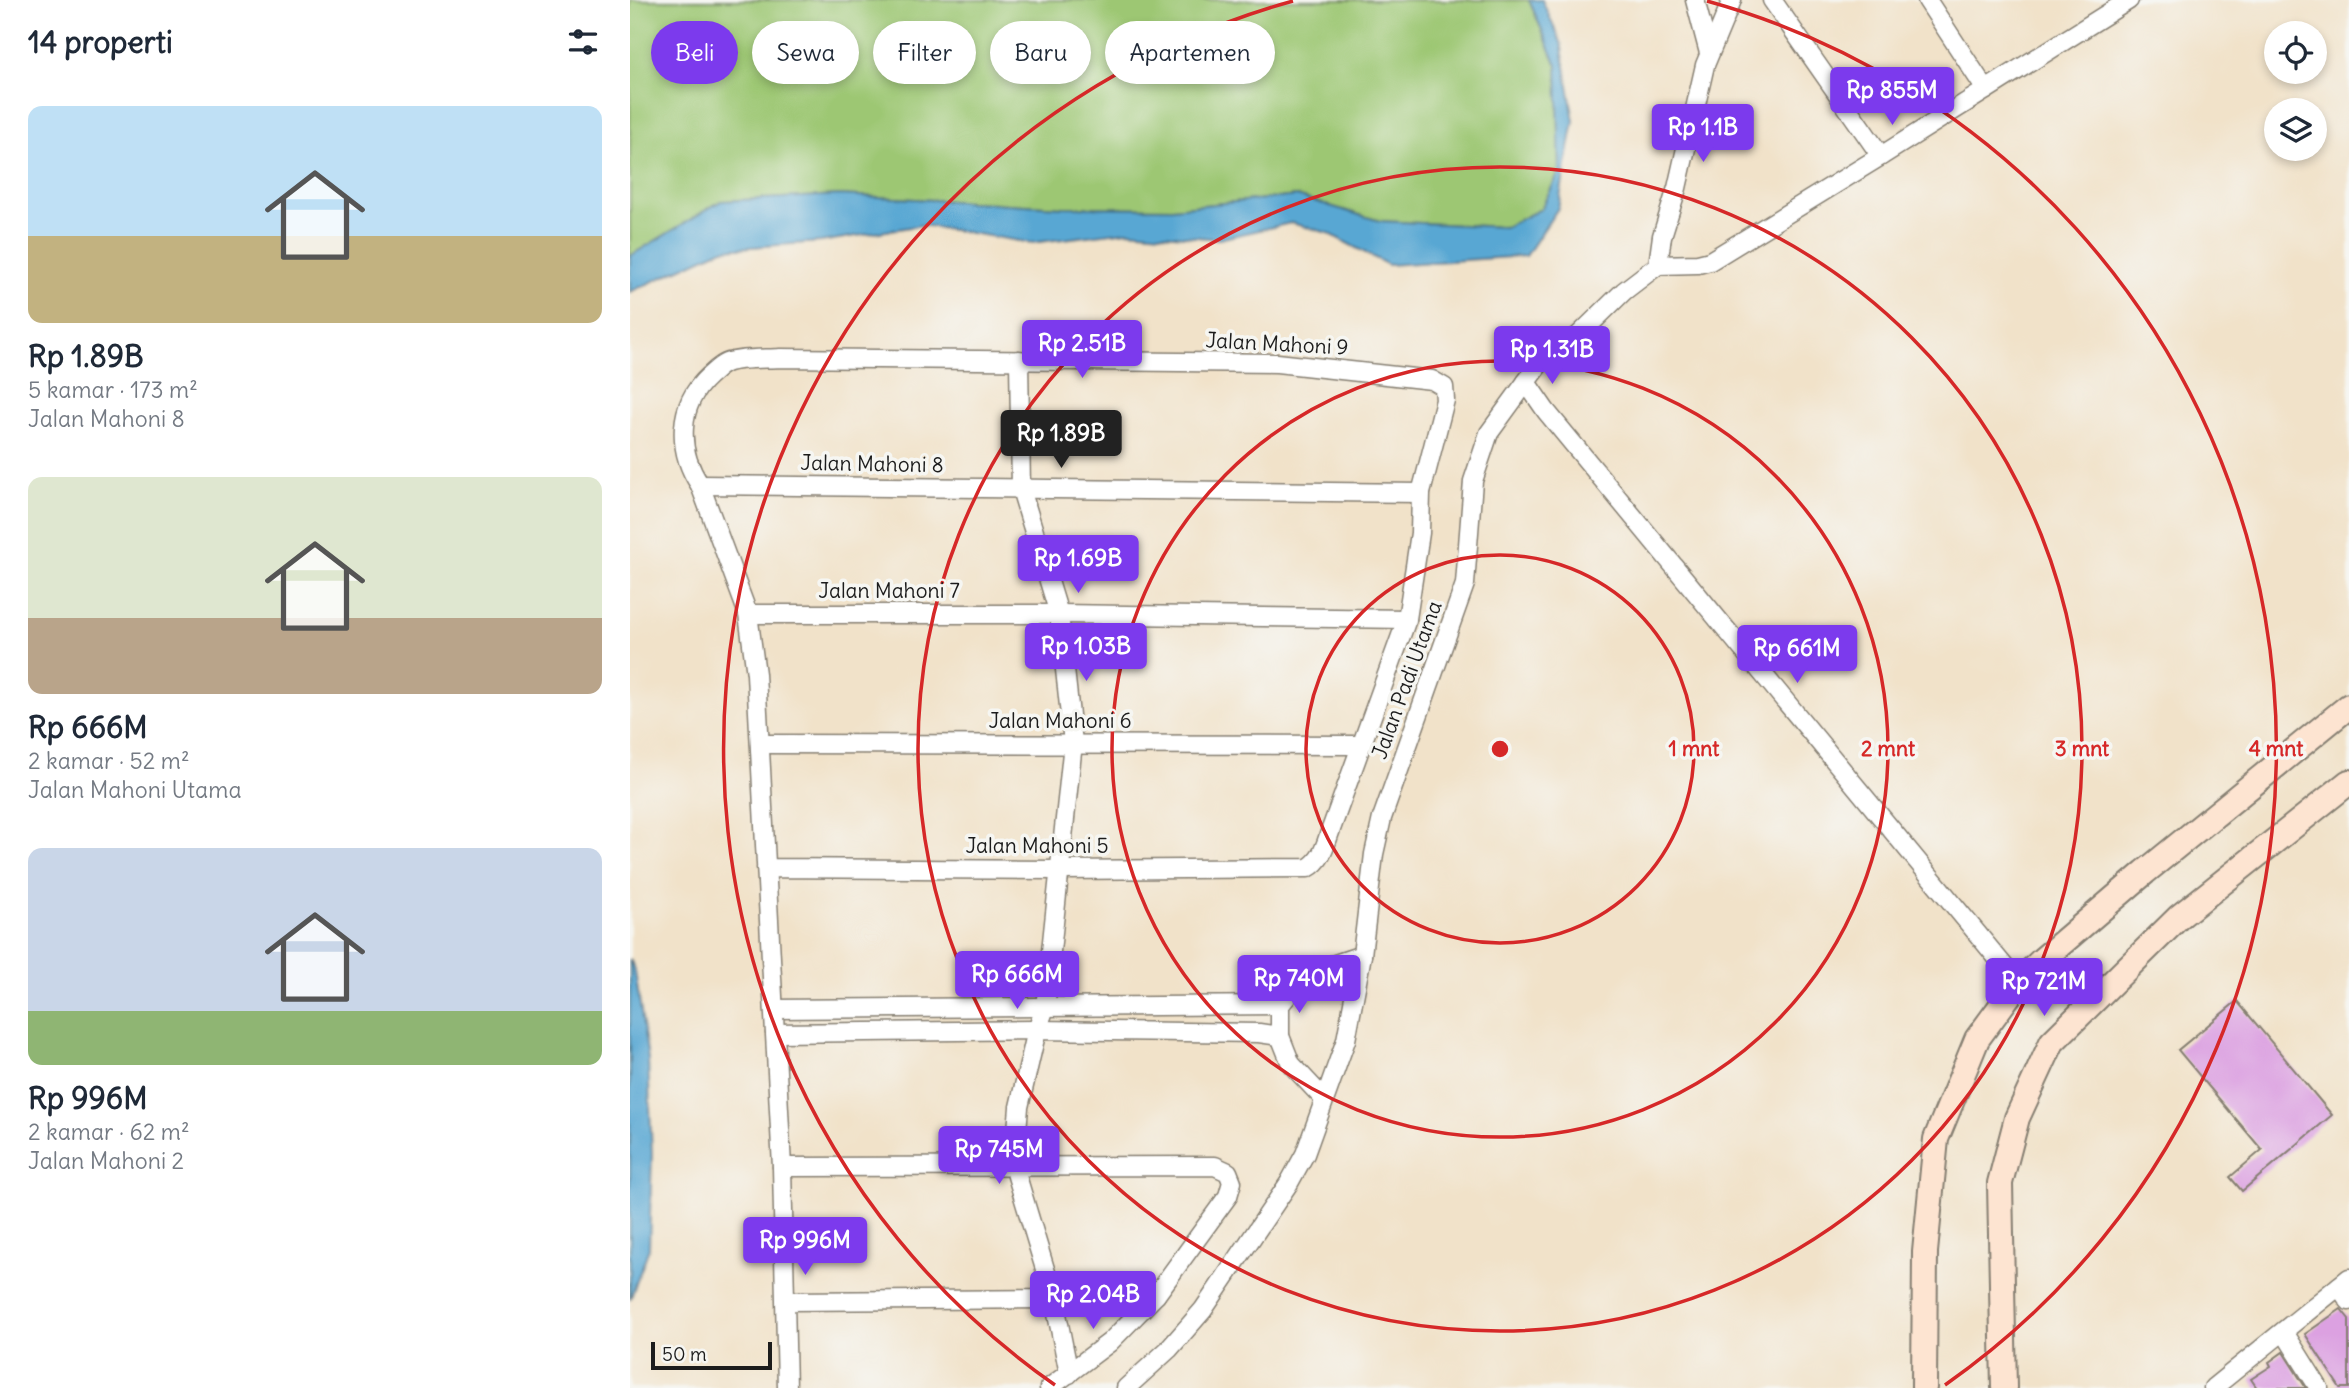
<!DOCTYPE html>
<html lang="id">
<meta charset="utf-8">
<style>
:root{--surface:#fff;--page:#f2f2f3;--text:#1f2937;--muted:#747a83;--accent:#7c3aed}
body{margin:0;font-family:Delius,sans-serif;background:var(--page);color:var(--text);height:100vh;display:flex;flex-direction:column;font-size:26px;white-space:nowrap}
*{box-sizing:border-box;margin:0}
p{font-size:23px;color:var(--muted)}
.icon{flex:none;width:38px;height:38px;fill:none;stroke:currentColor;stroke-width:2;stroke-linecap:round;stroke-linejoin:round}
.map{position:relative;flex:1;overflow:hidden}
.drawer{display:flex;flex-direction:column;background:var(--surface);width:630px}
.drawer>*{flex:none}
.top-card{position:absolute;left:21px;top:21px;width:665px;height:63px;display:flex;gap:14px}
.tools{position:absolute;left:1634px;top:21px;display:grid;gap:14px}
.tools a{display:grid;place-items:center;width:63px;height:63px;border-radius:50%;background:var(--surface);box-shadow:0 4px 10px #0003;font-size:35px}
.scale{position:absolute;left:21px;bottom:18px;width:121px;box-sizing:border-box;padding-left:7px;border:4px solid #1c1c1c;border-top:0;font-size:19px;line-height:24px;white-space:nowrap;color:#1c1c1c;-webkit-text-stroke:5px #f6f6f2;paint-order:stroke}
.price{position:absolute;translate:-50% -60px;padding:0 16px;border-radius:7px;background:var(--accent);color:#fff;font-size:23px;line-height:46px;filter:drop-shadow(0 2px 4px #0008)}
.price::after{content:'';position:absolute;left:50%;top:42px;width:21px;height:16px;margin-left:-10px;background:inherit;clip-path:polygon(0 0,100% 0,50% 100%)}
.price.on{background:#222;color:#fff}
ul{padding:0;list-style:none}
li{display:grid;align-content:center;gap:14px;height:371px;padding:0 28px}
li span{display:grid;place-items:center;height:217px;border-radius:14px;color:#555}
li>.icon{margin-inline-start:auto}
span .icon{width:126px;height:126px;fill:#fffc;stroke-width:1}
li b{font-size:30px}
h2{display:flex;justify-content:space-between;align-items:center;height:84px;padding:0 28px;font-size:30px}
.tag{padding:0 24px;border-radius:32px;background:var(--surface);box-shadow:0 4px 10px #0003;font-size:24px;line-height:63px}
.tag.on{background:var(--accent);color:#fff}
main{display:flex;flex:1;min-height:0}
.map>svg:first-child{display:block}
.green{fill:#9dc773;stroke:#5c7248;stroke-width:2}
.water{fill:#59a7d3;stroke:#3a6278;stroke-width:2}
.building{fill:#dca1e1}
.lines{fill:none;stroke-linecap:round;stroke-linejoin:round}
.street-casing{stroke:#867f72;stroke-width:21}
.secondary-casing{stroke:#867f72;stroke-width:28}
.street{stroke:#fff;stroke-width:18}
.secondary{stroke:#fde4d1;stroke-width:24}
.ring{fill:none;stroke:#d62828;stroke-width:3.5}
.labels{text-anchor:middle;stroke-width:7;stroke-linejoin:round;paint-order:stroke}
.street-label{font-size:21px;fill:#1c1c1c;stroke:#f6f6f2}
.centre{fill:#d62828;stroke:#f6f6f2;stroke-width:3.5}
.ring-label{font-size:21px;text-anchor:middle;font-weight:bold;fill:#d62828;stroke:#f6f6f2;stroke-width:7;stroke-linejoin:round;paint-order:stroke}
</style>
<main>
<section class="drawer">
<h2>14 properti<svg class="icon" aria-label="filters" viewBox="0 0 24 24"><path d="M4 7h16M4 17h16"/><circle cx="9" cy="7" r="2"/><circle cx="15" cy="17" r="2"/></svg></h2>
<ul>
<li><span style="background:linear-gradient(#bfe0f5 60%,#c2b280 0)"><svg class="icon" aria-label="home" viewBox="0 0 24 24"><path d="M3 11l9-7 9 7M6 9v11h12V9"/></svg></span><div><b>Rp 1.89B</b><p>5 kamar · 173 m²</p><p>Jalan Mahoni 8</p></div></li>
<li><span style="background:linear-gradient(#dfe7d0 65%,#b9a48a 0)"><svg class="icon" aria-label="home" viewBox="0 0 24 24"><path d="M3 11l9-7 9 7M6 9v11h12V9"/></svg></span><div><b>Rp 666M</b><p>2 kamar · 52 m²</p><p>Jalan Mahoni Utama</p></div></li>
<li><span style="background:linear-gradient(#c9d6e8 75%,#8fb573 0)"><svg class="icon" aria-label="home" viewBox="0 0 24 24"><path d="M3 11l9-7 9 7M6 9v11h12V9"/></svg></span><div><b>Rp 996M</b><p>2 kamar · 62 m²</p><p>Jalan Mahoni 2</p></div></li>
</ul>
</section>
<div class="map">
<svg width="1719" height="1388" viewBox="0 0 1719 1388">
<rect width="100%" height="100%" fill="#f6f6f2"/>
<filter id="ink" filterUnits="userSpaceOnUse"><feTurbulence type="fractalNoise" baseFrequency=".0143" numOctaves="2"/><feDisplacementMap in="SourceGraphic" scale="14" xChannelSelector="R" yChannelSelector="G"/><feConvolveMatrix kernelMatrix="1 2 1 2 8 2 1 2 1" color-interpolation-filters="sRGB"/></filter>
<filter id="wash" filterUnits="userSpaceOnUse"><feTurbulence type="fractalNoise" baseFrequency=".00686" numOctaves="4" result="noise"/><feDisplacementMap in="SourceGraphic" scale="28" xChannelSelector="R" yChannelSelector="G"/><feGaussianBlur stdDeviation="1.57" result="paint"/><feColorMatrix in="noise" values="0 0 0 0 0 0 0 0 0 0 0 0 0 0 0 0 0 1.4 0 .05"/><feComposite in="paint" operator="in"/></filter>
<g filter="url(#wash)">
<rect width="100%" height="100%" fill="#f1e2c9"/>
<polygon class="green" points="0,0 899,0 927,65 930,171 911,209 875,227 750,221 667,196 542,208 434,207 210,195 91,201 0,256"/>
<g class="water">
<polygon points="899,0 912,0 931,42 944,121 928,208 896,256 758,265 698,233 661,223 589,239 498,231 401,243 292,225 191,242 93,249 0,292 0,256 91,201 210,195 434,207 542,208 667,196 750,221 875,227 911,209 930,171 927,65"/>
<polygon points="0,959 5,971 18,1059 22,1154 19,1248 0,1300"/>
</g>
<g id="blocks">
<g class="building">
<polygon points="1607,1001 1702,1115 1612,1191 1600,1177 1632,1150 1548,1050"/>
<polygon points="1711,1309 1719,1319 1719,1388 1710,1388 1675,1334"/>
<polygon points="1653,1352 1676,1388 1627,1388 1621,1379 1641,1366 1639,1362"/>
</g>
</g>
</g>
<g filter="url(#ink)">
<use href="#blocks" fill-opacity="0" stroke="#867f72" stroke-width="2"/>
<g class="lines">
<defs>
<g id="street">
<polyline points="1065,0 1079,53"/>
<polyline points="1142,0 1251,156"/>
<polyline points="1297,0 1356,90"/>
<polyline points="1028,265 1068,264 1080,261 1251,156 1499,0"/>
<polyline points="389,360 391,489 429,614 443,743 415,1008 407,1030 389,1107 384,1166 424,1299 439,1374"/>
<polyline points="896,382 916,411 1388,983"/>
<polyline points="70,485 791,493"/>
<polyline points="118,614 429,614 777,619"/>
<polyline points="130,744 730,745"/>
<path d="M136,868L431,870L678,868C692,860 695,846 700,832L777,619L790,533L791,493L815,400L814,387L802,380L647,363L150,358C135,359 108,358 96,363C89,366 84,372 79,376C47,405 47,451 70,485L118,614L126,674L152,1167L157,1388"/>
<polyline points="144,1009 650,1005"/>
<polyline points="145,1033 407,1030 629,1033 650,1036"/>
<polyline points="694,1099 661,1064 650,1036 650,1005 663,989 684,971 732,955"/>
<polyline points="152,1167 585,1166 598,1172 602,1182 598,1196 526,1295 480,1342 419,1388"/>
<polyline points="1709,1286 1719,1301"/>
<polyline points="157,1301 424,1299 526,1295"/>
<polyline points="1654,1332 1689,1388"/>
<polyline points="496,1388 539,1349 573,1310 659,1183 675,1154 716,1040 732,955 744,854 752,818 835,584 843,481 859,433 910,363 948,336 994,291 1028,265 1032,236 1047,188 1075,65 1102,0"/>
<polyline points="1583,1388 1719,1278"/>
</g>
<g id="secondary">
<polyline points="1294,1388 1295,1252 1306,1139 1347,1039 1388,983 1412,960 1515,872 1719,706"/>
<polyline points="1374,1388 1370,1183 1387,1118 1422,1042 1549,917 1719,782"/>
</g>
</defs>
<use href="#street" class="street-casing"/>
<use href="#secondary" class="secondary-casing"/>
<use href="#street" class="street"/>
<use href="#secondary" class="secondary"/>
</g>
</g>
<g class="ring">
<circle cx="870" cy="749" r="194"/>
<circle cx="870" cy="749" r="388"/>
<circle cx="870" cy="749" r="582"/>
<path d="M425 1385A776 776 0 0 1 663 1M1077 1A776 776 0 0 1 1315 1385"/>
</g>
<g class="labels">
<g class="street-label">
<text transform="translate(647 344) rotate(3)" y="7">Jalan Mahoni 9</text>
<text transform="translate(242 464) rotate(1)" y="7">Jalan Mahoni 8</text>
<text x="259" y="598">Jalan Mahoni 7</text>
<text transform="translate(777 680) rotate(-70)" y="7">Jalan Padi Utama</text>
<text x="430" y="728">Jalan Mahoni 6</text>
<text x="407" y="853">Jalan Mahoni 5</text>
</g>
</g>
<circle cx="870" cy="749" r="10" class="centre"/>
<g class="ring-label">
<text x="1064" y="756">1 mnt</text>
<text x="1258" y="756">2 mnt</text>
<text x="1452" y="756">3 mnt</text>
<text x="1646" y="756">4 mnt</text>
</g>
</svg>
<div class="tools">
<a><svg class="icon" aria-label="locate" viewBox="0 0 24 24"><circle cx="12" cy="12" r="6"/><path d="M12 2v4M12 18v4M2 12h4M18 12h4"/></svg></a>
<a><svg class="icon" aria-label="layers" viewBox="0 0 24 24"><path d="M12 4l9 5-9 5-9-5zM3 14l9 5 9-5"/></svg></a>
</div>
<div class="scale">50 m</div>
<b class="price" style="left:1262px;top:127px">Rp 855M</b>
<b class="price" style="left:1073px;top:164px">Rp 1.1B</b>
<b class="price" style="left:452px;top:380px">Rp 2.51B</b>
<b class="price" style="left:922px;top:386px">Rp 1.31B</b>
<b class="price on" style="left:431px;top:470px">Rp 1.89B</b>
<b class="price" style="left:448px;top:595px">Rp 1.69B</b>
<b class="price" style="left:456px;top:683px">Rp 1.03B</b>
<b class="price" style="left:1167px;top:685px">Rp 661M</b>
<b class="price" style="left:387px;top:1011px">Rp 666M</b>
<b class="price" style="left:669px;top:1015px">Rp 740M</b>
<b class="price" style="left:1414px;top:1018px">Rp 721M</b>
<b class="price" style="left:369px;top:1186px">Rp 745M</b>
<b class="price" style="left:175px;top:1277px">Rp 996M</b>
<b class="price" style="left:463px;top:1331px">Rp 2.04B</b>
<div class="top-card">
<a class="tag on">Beli</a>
<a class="tag">Sewa</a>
<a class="tag">Filter</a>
<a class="tag">Baru</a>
<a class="tag">Apartemen</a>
</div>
</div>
</main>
